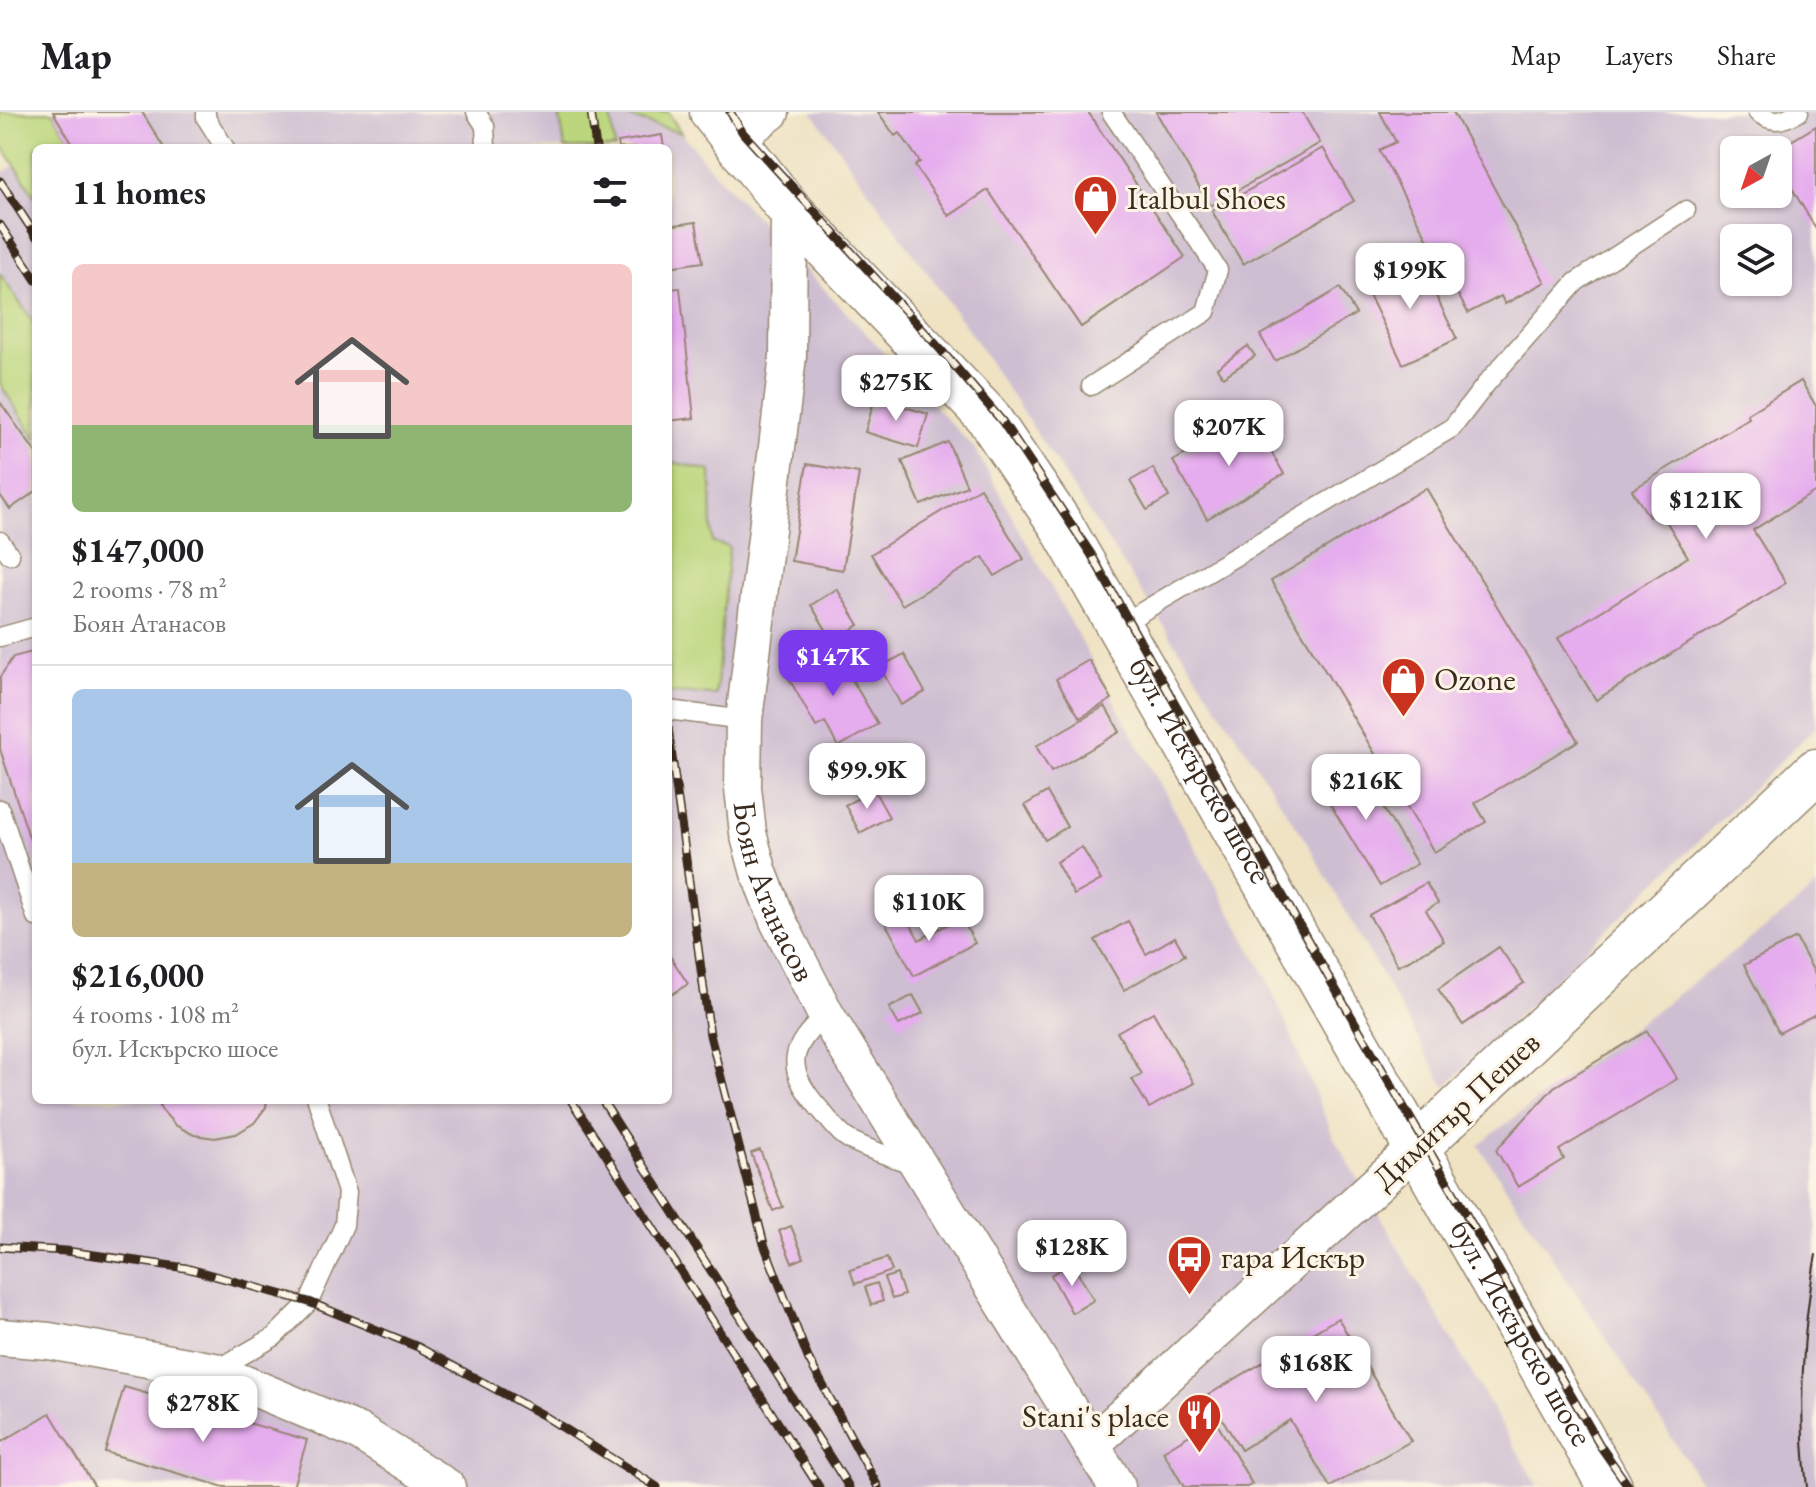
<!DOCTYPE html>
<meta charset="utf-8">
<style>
:root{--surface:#fff;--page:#f2f2f2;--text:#202124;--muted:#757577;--line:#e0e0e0;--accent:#7c3aed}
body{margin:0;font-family:"EB Garamond",serif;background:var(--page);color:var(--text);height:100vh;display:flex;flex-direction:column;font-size:30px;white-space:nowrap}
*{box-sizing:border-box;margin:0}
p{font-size:26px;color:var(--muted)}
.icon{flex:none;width:44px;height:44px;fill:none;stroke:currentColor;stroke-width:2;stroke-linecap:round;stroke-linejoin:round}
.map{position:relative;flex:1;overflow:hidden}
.drawer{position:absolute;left:32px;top:32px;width:640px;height:960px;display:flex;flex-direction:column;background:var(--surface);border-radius:12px;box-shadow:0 2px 6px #0004}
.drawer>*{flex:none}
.needle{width:52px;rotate:220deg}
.fabs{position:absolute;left:1720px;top:24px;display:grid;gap:16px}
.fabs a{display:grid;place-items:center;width:72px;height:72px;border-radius:12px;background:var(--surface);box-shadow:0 2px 6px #0004;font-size:40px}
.price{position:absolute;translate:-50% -68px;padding:0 18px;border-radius:16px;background:#fff;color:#222;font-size:26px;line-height:52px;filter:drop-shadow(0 2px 4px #0008)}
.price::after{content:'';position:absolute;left:50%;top:48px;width:24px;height:18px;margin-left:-12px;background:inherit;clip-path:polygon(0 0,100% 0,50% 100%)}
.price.active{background:var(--accent);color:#fff}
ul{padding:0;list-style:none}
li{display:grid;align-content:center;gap:16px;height:424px;padding:0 40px}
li+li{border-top:2px solid var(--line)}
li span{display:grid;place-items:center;height:248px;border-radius:12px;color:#555}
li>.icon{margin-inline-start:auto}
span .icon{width:144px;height:144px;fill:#fffc;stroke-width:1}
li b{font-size:34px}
h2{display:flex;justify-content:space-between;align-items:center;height:96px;padding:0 40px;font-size:34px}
header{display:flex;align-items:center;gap:48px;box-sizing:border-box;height:112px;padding:0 40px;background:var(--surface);border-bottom:2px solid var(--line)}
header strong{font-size:38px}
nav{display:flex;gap:44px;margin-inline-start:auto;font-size:28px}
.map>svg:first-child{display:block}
.industrial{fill:#cebed1;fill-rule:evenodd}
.green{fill:#bbd67c;stroke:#7b804d;stroke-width:2}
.building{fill:#e5acee}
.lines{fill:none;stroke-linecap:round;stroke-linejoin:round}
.lane-casing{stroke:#958671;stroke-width:21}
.street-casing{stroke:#958671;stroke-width:39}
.secondary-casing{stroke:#958671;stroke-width:47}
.lane{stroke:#fff;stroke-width:18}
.street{stroke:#fff;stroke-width:36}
.secondary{stroke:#fff;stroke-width:44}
.tram{stroke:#3b2a1e;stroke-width:2}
.rail-casing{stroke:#3b2a1e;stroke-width:9}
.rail{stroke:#fcf5e5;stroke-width:6;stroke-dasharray:18;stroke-linecap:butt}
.labels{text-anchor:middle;stroke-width:6;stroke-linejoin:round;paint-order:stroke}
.poi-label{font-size:32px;fill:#3b2a1e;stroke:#fcf5e5;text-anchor:start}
.street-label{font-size:32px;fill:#3b2a1e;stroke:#fcf5e5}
</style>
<header>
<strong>Map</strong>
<nav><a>Map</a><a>Layers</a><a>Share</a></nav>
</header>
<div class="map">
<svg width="1816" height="1375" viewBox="0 0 1816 1375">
<rect width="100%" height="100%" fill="#fcf5e5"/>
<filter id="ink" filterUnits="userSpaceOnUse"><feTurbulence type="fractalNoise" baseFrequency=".0125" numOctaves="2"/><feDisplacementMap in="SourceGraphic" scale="16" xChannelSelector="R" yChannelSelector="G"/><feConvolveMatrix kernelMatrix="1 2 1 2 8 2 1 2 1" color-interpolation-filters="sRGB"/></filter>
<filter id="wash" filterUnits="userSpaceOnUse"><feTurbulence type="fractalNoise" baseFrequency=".006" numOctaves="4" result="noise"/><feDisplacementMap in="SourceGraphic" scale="32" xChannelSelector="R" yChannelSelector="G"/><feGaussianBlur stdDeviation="1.8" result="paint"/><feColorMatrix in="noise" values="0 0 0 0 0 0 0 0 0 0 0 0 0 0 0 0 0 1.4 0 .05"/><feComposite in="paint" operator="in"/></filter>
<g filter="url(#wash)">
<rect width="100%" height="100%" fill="#efe3c4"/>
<g class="industrial">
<polygon points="53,0 665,0 710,56 975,337 1267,866 1333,1024 1538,1375 0,1375 0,272 36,327 36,988 668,988 668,36 75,36"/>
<path d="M812,0H1816V615L1445,975L1306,729L969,219ZM1734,38H1778V82H1734ZM1734,126H1778V170H1734Z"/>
<polygon points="15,53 36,86 36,214 0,162 0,62"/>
<polygon points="1816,774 1816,1375 1704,1375 1478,1033 1793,795"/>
</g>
<g class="green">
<polygon points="0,0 53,0 75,36 36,36 36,86 0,30"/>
<polygon points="559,0 610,0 615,36 565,36"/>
<polygon points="612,0 668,0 681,21"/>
<polygon points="0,162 36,214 36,327 0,272"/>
<polygon points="668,349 711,359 712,430 729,435 716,583 668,581"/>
</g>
<g id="blocks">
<g class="building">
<polygon points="53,0 142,0 164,36 75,36"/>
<polygon points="878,0 1088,0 1185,145 1081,215 988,78 949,104 915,54 920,50 900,21 895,24"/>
<polygon points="1156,0 1302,0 1320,31 1210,94"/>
<polygon points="1380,0 1453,0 1545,170 1505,192 1501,184 1468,201 1379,38 1396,30"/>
<polygon points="1816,14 1816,117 1790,73 1778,79 1778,37"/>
<polygon points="662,23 664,36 619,36 618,30"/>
<polygon points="1323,36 1354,89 1243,152 1212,99"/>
<polygon points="1756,82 1774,82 1761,89"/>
<polygon points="696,110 703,150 668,155 668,114"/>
<polygon points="1417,145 1457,227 1403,252 1363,171"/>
<polygon points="680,176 694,306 668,309 668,177"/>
<polygon points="1340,176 1356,202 1275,249 1260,223"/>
<polygon points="1248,234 1255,244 1223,265 1217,256"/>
<polygon points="1801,269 1816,294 1816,379 1753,418 1786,471 1596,588 1558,526 1688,445 1660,399 1649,405 1632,378 1749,306 1747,302"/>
<polygon points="875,286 928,302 918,336 865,320"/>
<polygon points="0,290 36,341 36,379 10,397 0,383"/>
<polygon points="1251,305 1284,362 1207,407 1173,349"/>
<polygon points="948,330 967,374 921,393 902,349"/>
<polygon points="807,352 859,361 843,458 791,449"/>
<polygon points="1153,356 1169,385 1147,398 1130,369"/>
<polygon points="980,376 1024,447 995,464 983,445 902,493 871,442"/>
<polygon points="1426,376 1578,629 1475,691 1486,710 1434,740 1271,469"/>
<polygon points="837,477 859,513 833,529 811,493"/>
<polygon points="834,537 878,612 838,635 825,610 816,615 787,563"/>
<polygon points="36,539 36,743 35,743 0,637 0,565 13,545"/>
<polygon points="904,542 925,580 901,593 880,555"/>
<polygon points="1089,548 1112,587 1080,606 1056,567"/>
<polygon points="1105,594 1120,620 1051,660 1036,634"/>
<polygon points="1353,646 1417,752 1380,774 1316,669"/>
<polygon points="874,678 889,705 860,721 845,693"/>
<polygon points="1047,680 1067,715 1045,728 1025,693"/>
<polygon points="1082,735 1101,768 1074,783 1056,750"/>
<polygon points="1426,771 1438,791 1426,798 1444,829 1398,854 1369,803"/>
<polygon points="905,802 919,828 961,805 975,831 914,864 886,812"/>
<polygon points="1128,809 1146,842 1175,825 1185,843 1124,878 1095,828"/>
<polygon points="1796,826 1816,864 1816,902 1779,921 1744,853"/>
<polygon points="1499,835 1524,871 1463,913 1438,877"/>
<polygon points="668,841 688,872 668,885"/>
<polygon points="913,883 923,901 899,913 889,896"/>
<polygon points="1153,900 1194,971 1149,996 1132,967 1142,962 1117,920"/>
<polygon points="1647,919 1677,967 1559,1038 1564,1047 1518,1075 1496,1038 1554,975"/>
<polygon points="158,988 267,988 266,995 254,1011 236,1022 215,1026 194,1023 175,1013 161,997"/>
<polygon points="760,1038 783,1095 773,1099 751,1041"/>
<polygon points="791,1114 804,1146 792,1151 779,1119"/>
<polygon points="887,1146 892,1159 855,1172 850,1158"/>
<polygon points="1072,1151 1094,1188 1072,1201 1051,1163"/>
<polygon points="897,1162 904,1183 892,1187 884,1166"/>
<polygon points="877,1171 883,1189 871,1193 865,1175"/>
<polygon points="1338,1206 1411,1329 1330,1375 1290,1308 1241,1338 1208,1283"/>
<polygon points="124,1275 307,1328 293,1375 224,1375 105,1340"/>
<polygon points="50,1301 95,1375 0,1375 0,1331"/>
<polygon points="1215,1308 1252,1372 1247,1375 1184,1375 1163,1339"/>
</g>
</g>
</g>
<g filter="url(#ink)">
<use href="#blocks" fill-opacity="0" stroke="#958671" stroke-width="2"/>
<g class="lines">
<defs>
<g id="lane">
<polyline points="206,0 206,6 225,36"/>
<polyline points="476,0 485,14 486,36"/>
<path d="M1757,0C1773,12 1782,9 1799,0"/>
<polyline points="1091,274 1206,200 1218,158 1111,0"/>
<polyline points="0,429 10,443"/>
<polyline points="1118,514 1452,316 1486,272 1576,170 1686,98"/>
<polyline points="0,525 36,515"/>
<polyline points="668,598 744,608"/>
<polyline points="0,697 36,805"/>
<path d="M826,903C788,936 785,957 819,996C827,1005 835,1017 844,1024C858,1035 896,1046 914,1053"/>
<polyline points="214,1259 274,1225 309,1190 344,1113 347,1080 317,988"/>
</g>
<g id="street">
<polyline points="736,32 743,21 771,0"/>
<path id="s1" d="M789,97L788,244L744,608L743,676L748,721L759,761L778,809L826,903L1117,1375"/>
<polyline points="0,1225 49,1229 214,1259 357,1319 447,1375"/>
<polyline points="1091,1333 1416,1036"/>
</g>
<g id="secondary">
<path id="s2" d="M712,0L789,97L987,304L1061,413L1610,1375"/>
<polyline points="1416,1036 1816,659"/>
</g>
</defs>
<use href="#lane" class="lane-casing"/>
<use href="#street" class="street-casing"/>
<use href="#secondary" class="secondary-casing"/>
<use href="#lane" class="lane"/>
<use href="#street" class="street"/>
<use href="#secondary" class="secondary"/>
<path class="tram" d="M1807,1375C1798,1301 1802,1216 1816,1143"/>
<defs>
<g id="rail">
<polyline points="591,0 596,36"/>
<polyline points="730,0 743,21 941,238 1002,309 1091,442 1329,866 1601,1335 1629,1375"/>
<polyline points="0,69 36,124"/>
<polyline points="0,113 36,168"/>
<polyline points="668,616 710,923 764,1132 808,1246 878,1375"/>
<polyline points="571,988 819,1375"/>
<polyline points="602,988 849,1375"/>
<polyline points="0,1135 66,1139 186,1156 309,1190 418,1235 543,1303 657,1375"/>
</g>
</defs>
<use href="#rail" class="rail-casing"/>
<use href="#rail" class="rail"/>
</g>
</g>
<defs>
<symbol id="shop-pin" viewBox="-11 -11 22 30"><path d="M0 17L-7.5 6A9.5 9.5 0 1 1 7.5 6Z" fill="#c8321e" stroke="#fcf5e5"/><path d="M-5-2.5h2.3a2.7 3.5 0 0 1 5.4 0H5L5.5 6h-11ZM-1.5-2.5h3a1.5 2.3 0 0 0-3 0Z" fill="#fff"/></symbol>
<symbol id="bus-pin" viewBox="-11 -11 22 30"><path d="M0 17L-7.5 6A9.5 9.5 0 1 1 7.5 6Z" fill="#c8321e" stroke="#fcf5e5"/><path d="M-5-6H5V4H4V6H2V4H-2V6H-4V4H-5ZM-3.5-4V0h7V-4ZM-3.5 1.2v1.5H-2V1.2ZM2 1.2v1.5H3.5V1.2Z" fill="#fff"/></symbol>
<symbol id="restaurant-pin" viewBox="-11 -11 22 30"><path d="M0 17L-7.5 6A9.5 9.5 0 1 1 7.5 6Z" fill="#c8321e" stroke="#fcf5e5"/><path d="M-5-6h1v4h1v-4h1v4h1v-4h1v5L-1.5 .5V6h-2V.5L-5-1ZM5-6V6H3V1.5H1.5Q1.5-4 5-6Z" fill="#fff"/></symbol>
</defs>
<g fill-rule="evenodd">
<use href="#shop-pin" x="1070" y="60" width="51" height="69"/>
<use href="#shop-pin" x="1378" y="542" width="51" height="69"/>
<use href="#bus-pin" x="1164" y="1120" width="51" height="69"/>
<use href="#restaurant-pin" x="1174" y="1278" width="51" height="69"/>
</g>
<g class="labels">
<g class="poi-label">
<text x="1127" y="97">Italbul Shoes</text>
<text x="1434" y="578">Ozone</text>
<text x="1221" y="1156">гара Искър</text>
<text x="1169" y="1315" text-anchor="end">Stani's place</text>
</g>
<g class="street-label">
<text dy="11" stroke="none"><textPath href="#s2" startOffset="824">бул. Искърско шосе</textPath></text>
<text dy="11" stroke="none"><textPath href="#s1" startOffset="690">Боян Атанасов</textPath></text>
<text transform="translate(1456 998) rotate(-43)" y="11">Димитър Пешев</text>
<text dy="11" stroke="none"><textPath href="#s2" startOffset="1472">бул. Искърско шосе</textPath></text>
</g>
</g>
</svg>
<div class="fabs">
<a><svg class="needle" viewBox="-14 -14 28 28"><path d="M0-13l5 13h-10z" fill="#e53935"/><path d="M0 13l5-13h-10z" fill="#757577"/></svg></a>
<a><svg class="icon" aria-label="layers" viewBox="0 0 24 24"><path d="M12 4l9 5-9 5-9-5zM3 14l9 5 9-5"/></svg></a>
</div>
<b class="price" style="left:1410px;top:199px">$199K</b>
<b class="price" style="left:896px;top:311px">$275K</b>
<b class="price" style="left:1229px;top:356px">$207K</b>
<b class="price" style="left:1706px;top:429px">$121K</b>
<b class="price active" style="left:833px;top:586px">$147K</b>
<b class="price" style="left:867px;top:699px">$99.9K</b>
<b class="price" style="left:1366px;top:710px">$216K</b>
<b class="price" style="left:929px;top:831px">$110K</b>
<b class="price" style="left:1072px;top:1176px">$128K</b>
<b class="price" style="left:1316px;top:1292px">$168K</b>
<b class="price" style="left:203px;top:1332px">$278K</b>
<section class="drawer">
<h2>11 homes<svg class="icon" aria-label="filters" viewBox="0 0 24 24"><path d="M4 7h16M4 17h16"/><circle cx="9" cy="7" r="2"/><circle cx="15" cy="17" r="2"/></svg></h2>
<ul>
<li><span style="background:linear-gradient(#f6c9c9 65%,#8fb573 0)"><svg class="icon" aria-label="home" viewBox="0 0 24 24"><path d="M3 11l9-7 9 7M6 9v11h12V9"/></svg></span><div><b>$147,000</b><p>2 rooms · 78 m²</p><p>Боян Атанасов</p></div></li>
<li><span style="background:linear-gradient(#a9c7e8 70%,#c2b280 0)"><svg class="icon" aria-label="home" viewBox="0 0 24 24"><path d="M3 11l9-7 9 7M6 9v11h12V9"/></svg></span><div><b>$216,000</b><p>4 rooms · 108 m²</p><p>бул. Искърско шосе</p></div></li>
</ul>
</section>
</div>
